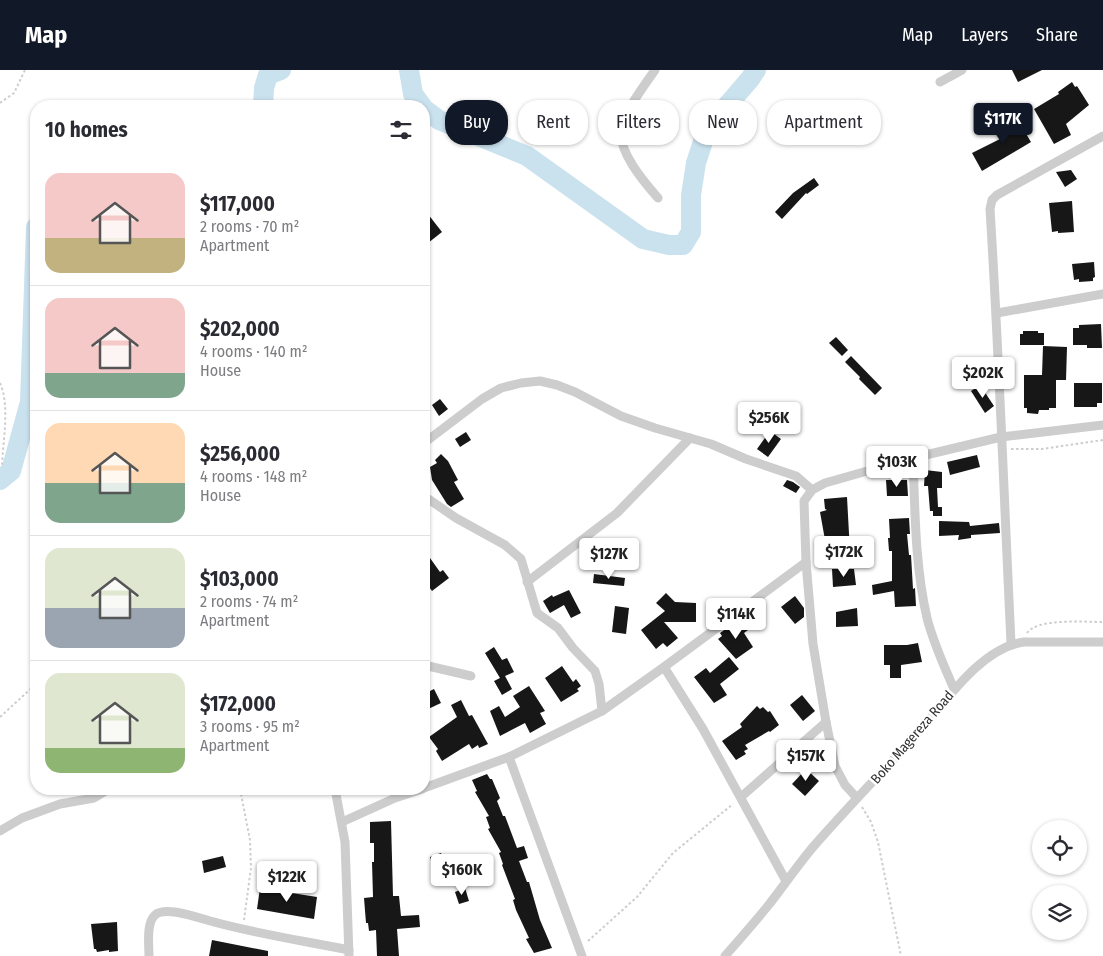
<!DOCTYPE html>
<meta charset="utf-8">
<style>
:root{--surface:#fff;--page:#f2f2f3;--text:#2b2b33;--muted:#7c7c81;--line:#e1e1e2;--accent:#111827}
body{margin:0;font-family:"Fira Sans Condensed",sans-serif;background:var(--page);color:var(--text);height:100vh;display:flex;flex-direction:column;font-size:19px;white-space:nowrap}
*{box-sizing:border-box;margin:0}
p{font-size:16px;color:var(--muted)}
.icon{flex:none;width:28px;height:28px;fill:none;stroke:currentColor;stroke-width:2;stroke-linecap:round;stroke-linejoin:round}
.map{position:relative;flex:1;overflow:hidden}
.side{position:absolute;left:30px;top:30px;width:400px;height:695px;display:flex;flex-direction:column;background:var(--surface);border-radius:20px;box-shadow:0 1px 4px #0004}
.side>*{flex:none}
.banner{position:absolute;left:445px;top:30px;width:475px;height:45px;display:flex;gap:10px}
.fabs{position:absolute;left:1032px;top:750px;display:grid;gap:10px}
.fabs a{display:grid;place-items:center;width:55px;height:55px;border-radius:50%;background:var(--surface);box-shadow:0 1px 4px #0004;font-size:25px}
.price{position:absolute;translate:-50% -42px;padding:0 11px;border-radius:5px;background:#fff;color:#222;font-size:16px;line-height:32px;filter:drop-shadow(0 1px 2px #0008)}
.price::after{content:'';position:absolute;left:50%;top:30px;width:15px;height:11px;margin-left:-8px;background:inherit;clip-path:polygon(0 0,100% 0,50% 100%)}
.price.selected{background:var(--accent);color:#fff}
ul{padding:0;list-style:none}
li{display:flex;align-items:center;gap:15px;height:125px;padding:0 15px}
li+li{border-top:1px solid var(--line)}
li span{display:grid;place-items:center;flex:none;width:140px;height:100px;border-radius:15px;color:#555}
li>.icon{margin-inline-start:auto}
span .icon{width:60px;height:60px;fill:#fffc;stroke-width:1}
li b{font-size:21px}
h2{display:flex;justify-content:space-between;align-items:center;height:60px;padding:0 15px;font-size:21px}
.tag{padding:0 18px;border-radius:20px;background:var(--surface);box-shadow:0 1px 4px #0004;font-size:18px;line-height:45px}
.tag.selected{background:var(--accent);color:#fff}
header{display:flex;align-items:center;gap:30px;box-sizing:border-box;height:70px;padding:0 25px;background:var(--accent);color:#fff}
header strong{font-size:24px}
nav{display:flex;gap:28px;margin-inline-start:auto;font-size:18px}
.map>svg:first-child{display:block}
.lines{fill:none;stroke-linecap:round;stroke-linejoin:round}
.river{stroke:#cae2ee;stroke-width:20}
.building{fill:#171717}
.path{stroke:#cdcdcd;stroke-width:2;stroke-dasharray:2.5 2.5;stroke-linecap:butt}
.minor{stroke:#cdcdcd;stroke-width:9}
.labels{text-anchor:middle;stroke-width:5;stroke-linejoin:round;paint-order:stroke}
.street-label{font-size:14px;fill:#303030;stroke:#fff}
</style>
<header>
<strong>Map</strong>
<nav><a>Map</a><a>Layers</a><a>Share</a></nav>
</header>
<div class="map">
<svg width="1103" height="886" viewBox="0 0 1103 886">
<rect width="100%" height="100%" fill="#fff"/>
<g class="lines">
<g class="river">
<polyline points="409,0 413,24 422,36"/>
<polyline points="263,36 264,18 268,5 281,0"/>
<polyline points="424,39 439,50 527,86 643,169 669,175 683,175 691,162 691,125 696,93 707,59 750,9 756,0"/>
<polyline points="0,410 11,401 30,332 36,157"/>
</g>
</g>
<g class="building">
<polygon points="1012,0 1042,0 1018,12"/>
<polygon points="1072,12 1075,17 1077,16 1089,35 1066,54 1071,65 1054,74 1034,39 1059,24 1058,22"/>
<polygon points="1013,48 1017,54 1019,52 1031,72 982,101 972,83 1004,67 998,56"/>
<polygon points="1071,100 1077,109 1065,117 1056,102"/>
<polygon points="814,108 819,115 807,124 806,123 782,149 775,142 793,123"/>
<polygon points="1072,131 1074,162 1058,163 1058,161 1052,162 1049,133"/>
<polygon points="424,139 442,162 428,173 424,167"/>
<polygon points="1094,192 1095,207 1093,208 1093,211 1079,212 1079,209 1074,210 1072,194"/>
<polygon points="1101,254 1102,278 1087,278 1087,275 1073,275 1073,258 1079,258 1079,255"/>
<polygon points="1023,261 1038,261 1038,263 1044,263 1044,275 1020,275 1020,264 1023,264"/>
<polygon points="836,267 848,280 842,286 829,273"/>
<polygon points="1043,276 1067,277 1066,310 1056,310 1056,338 1049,338 1049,340 1039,340 1038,344 1027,343 1027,338 1024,338 1024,305 1042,305"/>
<polygon points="851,286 882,318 875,325 859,309 860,307 845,292"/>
<polygon points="1074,313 1102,313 1102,333 1097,333 1097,337 1074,337"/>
<polygon points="980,315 994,336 985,343 971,321"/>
<polygon points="440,329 448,339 439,346 432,335"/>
<polygon points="770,361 781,369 768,387 757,379"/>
<polygon points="466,362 471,370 460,377 455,369"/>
<polygon points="441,384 448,391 458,410 454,412 464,429 451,437 447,434 432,410 430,397 437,393 435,390"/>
<polygon points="977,385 980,397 950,405 947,392"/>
<polygon points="925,400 942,402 942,418 937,418 938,437 942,437 942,446 933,446 933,441 930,441 928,416 924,416"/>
<polygon points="787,410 793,412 800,417 796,423 783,416"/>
<polygon points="886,410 907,410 908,426 887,426"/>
<polygon points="847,427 850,482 827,481 820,442 827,440 825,439 824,429"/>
<polygon points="909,448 910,464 907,464 909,485 911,485 913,519 915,518 916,536 895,537 894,521 873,525 872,515 892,511 892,481 889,481 888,468 890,468 889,449"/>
<polygon points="939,451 969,452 970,456 999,453 1000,463 971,465 971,468 958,470 959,465 939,466"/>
<polygon points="869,483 871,493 862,494 861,484"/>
<polygon points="430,488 440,502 443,500 449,508 432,521 424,510 424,493"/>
<polygon points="832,499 854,499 856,515 833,517"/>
<polygon points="594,504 625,508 624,516 593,513"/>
<polygon points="569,520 581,543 571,548 564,535 550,543 543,531 552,525 553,527"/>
<polygon points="666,523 675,532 696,533 696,552 664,552 678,568 667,577 663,573 656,579 641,560 665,541 656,533"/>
<polygon points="795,526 804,538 804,547 795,554 781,537"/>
<polygon points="615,536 629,538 626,564 612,562"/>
<polygon points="857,538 858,556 836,557 836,542"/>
<polygon points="737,551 738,553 741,551 748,560 744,563 753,577 736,589 718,569 722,566 720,563"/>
<polygon points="918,573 922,592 901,595 901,608 890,608 890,595 884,595 884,575 907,575"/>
<polygon points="494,577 502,590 507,588 514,602 505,606 512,619 502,625 494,611 500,608 485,583"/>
<polygon points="729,587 739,599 720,614 727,625 714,633 694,607 706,598 710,603"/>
<polygon points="562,596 573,612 576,609 581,616 577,619 579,621 561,632 545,608"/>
<polygon points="529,616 545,641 540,643 546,654 530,663 525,653 500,666 490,641 499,636 505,647 520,637 513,626"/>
<polygon points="434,619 441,633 426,640 424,634 424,624"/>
<polygon points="802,625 815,641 803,651 790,635"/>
<polygon points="461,630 469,646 472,645 488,674 479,678 478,675 472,679 469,674 442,691 436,681 438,679 429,667 457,647 451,635"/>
<polygon points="757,636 760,639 763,637 768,642 770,641 779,655 770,662 769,661 745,675 748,679 744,681 746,684 736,690 722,671 742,657 740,654"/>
<polygon points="806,699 819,711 805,726 792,714"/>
<polygon points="487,704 490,709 492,709 500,728 497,731 503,746 505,746 517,778 524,776 528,788 519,791 527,812 529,812 540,850 552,878 534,883 526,869 529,868 516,840 513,830 515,829 502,795 503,794 499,783 501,782 488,759 490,758 486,747 489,746 475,722 477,721 472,710"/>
<polygon points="391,751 393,826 399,826 401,846 419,845 420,857 397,859 399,886 377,886 376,860 369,861 368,853 366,853 364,828 373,827 372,792 374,792 374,773 370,773 370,752"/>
<polygon points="441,783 446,798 434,801 430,787"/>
<polygon points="223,786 226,797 204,803 202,791"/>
<polygon points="260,818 317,827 314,849 257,839"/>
<polygon points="465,818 469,831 459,834 455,822"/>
<polygon points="117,852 118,881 109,882 109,880 97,882 96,879 94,879 91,854"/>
<polygon points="212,870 268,881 268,886 209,886"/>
</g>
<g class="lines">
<g class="path">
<polyline points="0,33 14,23 25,0"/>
<path d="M0,313C10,335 3,371 2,395"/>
<polyline points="1011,379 1042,379 1103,370"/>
<path d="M1027,563C1037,548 1086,552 1103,552"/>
<polyline points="0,647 36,614"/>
<polyline points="240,719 250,770 251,798 244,850"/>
<polyline points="862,737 871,752 878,772 901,886"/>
<polyline points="588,871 637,827 673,783 733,734"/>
</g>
<g class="minor">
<path d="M655,0C647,11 623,45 621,57C617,81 644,112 658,128"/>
<polyline points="940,12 962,0"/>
<polyline points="997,243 1103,224"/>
<polyline points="424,373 482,329 501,318 521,313 540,311 557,315 575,322 621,346 655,358 711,374 746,389 796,406 812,420"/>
<path d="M913,388C915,441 915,496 927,548C933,572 944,596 954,619"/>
<polyline points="424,426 456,448 505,475 521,489 537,543 558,558 573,578 595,601 599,614 602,641"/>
<polyline points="527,512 617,443 690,368"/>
<path d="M1011,573C1004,428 999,283 990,139L992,130L997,125L1103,66"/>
<polyline points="424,595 471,606"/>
<polyline points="664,597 703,659 786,811"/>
<polyline points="509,687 582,886"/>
<polyline points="424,718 509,687 602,641 664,597 806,492"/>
<polyline points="335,719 345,772 349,886"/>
<polyline points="741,727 826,652"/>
<polyline points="857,728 845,715 835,696 826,652 813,574 806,492 804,431 812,420 825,413 913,388 1001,367 1103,355"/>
<polyline points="342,752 395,728 422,719"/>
<polyline points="0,761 22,748 60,734 94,728 109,719"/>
<path d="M149,886C149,875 146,853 155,845C166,835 201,849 214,852C258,864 304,871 349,880"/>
<path d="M725,886C739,870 753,854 767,837C783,817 797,796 813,777C847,738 882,702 917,664C944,634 981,577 1024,572H1103"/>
</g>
</g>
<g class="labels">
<g class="street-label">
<text transform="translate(912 667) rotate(-49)" y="5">Boko Magereza Road</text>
</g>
</g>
</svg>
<div class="fabs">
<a><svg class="icon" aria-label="locate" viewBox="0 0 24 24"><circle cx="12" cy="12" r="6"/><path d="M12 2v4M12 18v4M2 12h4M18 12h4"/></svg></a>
<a><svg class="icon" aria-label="layers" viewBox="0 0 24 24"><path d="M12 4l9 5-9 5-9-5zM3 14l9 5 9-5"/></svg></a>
</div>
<b class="price selected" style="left:1003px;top:75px">$117K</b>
<b class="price" style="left:983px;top:329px">$202K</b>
<b class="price" style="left:769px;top:374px">$256K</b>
<b class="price" style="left:897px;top:418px">$103K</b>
<b class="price" style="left:844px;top:508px">$172K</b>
<b class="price" style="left:609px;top:510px">$127K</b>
<b class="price" style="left:736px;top:570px">$114K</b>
<b class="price" style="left:806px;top:712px">$157K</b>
<b class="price" style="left:462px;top:826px">$160K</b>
<b class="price" style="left:287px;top:833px">$122K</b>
<div class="banner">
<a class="tag selected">Buy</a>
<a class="tag">Rent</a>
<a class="tag">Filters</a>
<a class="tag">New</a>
<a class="tag">Apartment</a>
</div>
<section class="side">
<h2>10 homes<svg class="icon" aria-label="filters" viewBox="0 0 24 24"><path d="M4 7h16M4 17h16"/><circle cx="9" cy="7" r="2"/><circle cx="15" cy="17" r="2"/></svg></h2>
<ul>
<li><span style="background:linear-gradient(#f6c9c9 65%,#c2b280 0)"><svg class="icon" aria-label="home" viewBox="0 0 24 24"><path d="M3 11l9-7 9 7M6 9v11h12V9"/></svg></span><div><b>$117,000</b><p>2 rooms · 70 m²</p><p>Apartment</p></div></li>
<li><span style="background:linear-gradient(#f6c9c9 75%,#7fa58c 0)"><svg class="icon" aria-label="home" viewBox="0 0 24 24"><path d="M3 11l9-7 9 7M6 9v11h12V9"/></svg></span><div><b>$202,000</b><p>4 rooms · 140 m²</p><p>House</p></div></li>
<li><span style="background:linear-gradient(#ffd9b3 60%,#7fa58c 0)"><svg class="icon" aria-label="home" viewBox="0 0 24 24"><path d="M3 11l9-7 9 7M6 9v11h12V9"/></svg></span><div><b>$256,000</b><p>4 rooms · 148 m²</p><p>House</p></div></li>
<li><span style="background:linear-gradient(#dfe7d0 60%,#9aa5b1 0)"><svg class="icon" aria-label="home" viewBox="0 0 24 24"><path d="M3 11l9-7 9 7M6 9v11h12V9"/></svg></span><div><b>$103,000</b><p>2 rooms · 74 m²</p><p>Apartment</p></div></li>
<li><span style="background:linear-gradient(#dfe7d0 75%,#8fb573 0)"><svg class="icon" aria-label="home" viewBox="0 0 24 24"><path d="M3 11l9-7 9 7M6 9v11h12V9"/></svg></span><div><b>$172,000</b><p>3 rooms · 95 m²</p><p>Apartment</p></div></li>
</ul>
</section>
</div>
